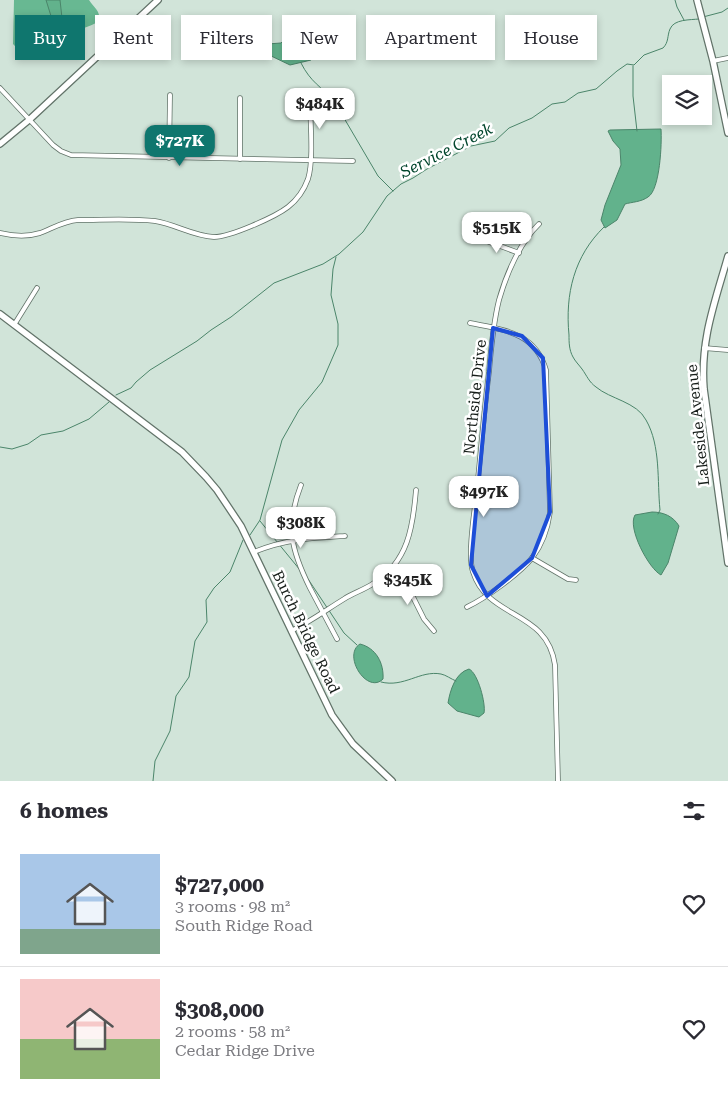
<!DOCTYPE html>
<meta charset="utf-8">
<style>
:root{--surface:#fff;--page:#f2f2f3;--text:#2b2b33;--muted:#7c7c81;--line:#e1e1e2;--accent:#0f766e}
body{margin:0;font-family:"Roboto Serif",serif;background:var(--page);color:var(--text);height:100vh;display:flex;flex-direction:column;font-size:19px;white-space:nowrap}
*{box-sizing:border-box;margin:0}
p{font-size:16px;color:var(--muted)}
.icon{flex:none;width:28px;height:28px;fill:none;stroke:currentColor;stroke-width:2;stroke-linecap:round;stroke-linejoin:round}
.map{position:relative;height:781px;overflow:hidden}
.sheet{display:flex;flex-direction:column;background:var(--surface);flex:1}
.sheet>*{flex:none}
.hud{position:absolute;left:15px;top:15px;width:699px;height:45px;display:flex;gap:10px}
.fabs{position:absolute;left:662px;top:75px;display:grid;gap:10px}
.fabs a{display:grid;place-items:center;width:50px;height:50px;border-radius:0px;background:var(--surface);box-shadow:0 2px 8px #0003;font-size:25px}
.price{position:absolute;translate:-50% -42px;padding:0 11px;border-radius:10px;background:#fff;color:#222;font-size:16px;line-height:32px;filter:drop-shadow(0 1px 2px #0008)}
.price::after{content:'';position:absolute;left:50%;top:30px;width:15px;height:11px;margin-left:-8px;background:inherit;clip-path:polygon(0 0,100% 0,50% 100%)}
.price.current{background:var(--accent);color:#fff}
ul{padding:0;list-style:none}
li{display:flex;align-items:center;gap:15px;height:125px;padding:0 20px}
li+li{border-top:1px solid var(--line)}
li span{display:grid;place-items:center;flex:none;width:140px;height:100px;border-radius:0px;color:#555}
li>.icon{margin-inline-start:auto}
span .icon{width:60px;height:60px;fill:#fffc;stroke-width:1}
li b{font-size:21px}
h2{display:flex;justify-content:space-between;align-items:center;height:60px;padding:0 20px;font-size:21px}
.tag{padding:0 18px;border-radius:0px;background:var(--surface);box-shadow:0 2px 8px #0003;font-size:18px;line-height:45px}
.tag.current{background:var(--accent);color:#fff}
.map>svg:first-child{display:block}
.forest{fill:#68b892}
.water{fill:#62b28c;stroke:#4b856a}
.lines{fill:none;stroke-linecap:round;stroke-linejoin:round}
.stream{stroke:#4b856a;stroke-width:1}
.street-casing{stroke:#627369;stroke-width:5.5}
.secondary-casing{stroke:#627369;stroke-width:8}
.street{stroke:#fff;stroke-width:4}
.secondary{stroke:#fff;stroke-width:5.5}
.marked{fill:#1d4ed8;fill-opacity:0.2;stroke:#1d4ed8;stroke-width:4;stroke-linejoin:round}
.labels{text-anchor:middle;stroke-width:5;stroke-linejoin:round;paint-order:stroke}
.street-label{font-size:15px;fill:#161d19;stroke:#fff}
.water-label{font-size:16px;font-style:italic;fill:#00452c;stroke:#fff}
</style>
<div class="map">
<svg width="728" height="781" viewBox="0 0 728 781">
<rect width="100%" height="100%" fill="#d1e4d9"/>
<path class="forest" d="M14,0H89C94,8 101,11 99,21C82,32 70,26 68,52L65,54C52,53 22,56 13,44Z"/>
<g class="water">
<polygon points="46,0 60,0 62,18 56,19 51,16"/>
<polygon points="291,37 298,38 316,46 316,53 311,60 290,65 267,54 265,49 267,44 281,43 286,38"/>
<path d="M661,129C662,143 660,190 648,197C641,202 632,202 625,204L617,220L605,228L601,220L605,205L621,165L620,149L613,141L608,131L610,130Z"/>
<path d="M652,512C663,512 673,516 679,526L668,563L661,575C649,569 627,528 635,515Z"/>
<path d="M360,644C376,648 384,663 383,679C367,695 342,655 360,644Z"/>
<path d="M469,669C478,673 486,704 484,713L479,717L457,711L448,703C450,691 455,673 469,669Z"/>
</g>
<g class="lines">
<g class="stream">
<polyline points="675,0 677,7 684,20"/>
<polyline points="703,17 722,12 728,8"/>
<path d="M301,63C311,83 321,86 334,101L378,176L393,191"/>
<polyline points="633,66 633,96 637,131"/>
<path d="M604,227C574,256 565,294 569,335C569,342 569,350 573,357C575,361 579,365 582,369C587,376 589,382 596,387C610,399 637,402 646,420C661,446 657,481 660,510L658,514"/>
<path d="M116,395L131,388L136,382L150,370L197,341L211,330L231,317L274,283L323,264L339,254L363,232L387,196L401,184L413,178L427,169L471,146L495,141L509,128L532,118L552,104L565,102L578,93L596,89L617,71L627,64L634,65L644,55L663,48C669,42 667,36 670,29C674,19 690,20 699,19"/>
<polyline points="0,447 12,449 28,444 41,435 63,431 89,419 109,402"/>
<polyline points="260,521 300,570"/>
<polyline points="250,535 260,520 282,440 299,410 322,382 338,345 338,324 331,295 333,269 336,257"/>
<polyline points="308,579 344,633 357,645"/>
<path d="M381,682C404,688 420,670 441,674C446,675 451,679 456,681"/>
<polyline points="153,781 155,761 170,731 176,696 189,677 195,641 207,622 206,600 214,588 230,572 243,540"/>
</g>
<defs>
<g id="street">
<polyline points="713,61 728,58"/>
<polyline points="0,88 53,145 61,151 71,155 353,161"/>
<polyline points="169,158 170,95"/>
<polyline points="240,159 240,98"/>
<path d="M539,224C520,242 506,275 499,300C493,324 491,348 489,372C484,411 481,450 477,489C475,508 467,556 473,572C488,620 547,609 555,665L558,781"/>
<path d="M0,233C13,236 27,237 40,233C53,228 64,221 78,220C103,220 130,218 155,221C175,224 193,236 214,237C230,237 275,217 288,207C297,200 304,190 308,179C314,160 310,120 310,99"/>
<polyline points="481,239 519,253"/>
<polyline points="14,325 37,288"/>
<polyline points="704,348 728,350"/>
<path d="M301,485C285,526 291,550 310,588C319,605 328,622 337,639"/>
<path d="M254,552C285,539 312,538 345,536"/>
<polyline points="532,558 568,579 576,580"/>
<polyline points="392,569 408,587 424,619 434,631"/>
<path d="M467,607C486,598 519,574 532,558C542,545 548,527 550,512L546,370C535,332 504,330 470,323"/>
<path d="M291,631C310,622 326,610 344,599C353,593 364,590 374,583C408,562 413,527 416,490"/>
</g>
<g id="secondary">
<polyline points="697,0 713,61 728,133"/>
<polyline points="0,144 29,120 158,0"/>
<path d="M728,256C715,302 700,340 704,389L728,563"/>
<polyline points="0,314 182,452 206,477 217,490 241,526 332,715 353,744 392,781"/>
</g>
</defs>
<use href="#street" class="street-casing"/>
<use href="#secondary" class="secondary-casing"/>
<use href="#street" class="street"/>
<use href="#secondary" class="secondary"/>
</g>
<path class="marked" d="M493,328L522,336L543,358L550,512L532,558L487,596L471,565Z"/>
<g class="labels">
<g class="street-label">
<text transform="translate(475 397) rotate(-84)" y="5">Northside Drive</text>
<text transform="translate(698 425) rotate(-96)" y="5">Lakeside Avenue</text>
<text transform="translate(306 632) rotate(64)" y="5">Burch Bridge Road</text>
</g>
<g class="water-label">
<text transform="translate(446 150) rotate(-27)" y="6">Service Creek</text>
</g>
</g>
</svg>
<div class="fabs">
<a><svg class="icon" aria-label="layers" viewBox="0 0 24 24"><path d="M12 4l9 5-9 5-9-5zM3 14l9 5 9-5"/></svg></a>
</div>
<b class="price" style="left:320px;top:130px">$484K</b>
<b class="price current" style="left:180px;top:167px">$727K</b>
<b class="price" style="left:497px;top:254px">$515K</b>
<b class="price" style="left:484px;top:518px">$497K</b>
<b class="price" style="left:301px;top:549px">$308K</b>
<b class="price" style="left:408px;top:606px">$345K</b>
<div class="hud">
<a class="tag current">Buy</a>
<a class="tag">Rent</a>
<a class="tag">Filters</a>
<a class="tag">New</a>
<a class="tag">Apartment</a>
<a class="tag">House</a>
</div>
</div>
<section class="sheet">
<h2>6 homes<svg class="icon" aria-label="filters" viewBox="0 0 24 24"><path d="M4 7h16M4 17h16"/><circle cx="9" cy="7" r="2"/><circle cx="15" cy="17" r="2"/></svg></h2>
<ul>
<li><span style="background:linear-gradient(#a9c7e8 75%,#7fa58c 0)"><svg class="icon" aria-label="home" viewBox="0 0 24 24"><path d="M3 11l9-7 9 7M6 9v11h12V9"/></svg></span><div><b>$727,000</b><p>3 rooms · 98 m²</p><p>South Ridge Road</p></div><svg class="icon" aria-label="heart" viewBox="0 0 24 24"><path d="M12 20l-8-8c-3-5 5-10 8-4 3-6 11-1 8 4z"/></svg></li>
<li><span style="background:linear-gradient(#f6c9c9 60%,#8fb573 0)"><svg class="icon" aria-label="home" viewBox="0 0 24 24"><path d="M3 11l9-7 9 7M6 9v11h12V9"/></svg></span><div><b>$308,000</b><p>2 rooms · 58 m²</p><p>Cedar Ridge Drive</p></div><svg class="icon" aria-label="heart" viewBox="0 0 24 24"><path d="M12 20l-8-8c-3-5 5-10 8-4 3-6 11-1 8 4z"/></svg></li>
</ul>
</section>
